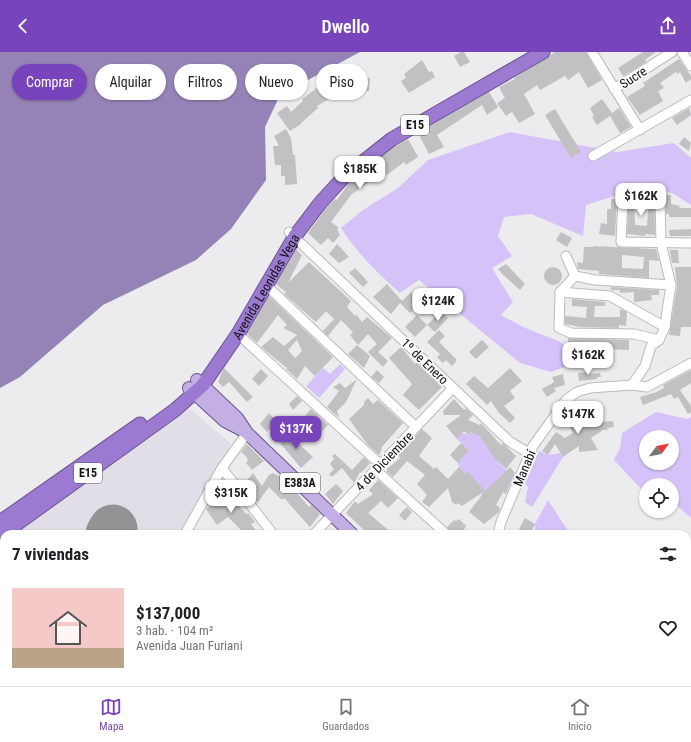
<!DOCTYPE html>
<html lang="es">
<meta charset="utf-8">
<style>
:root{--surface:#fff;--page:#f2f2f2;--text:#202124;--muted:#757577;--line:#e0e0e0;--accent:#7844bb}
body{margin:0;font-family:"Roboto Condensed",sans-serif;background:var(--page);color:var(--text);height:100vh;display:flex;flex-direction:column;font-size:15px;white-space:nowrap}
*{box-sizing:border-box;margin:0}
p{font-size:13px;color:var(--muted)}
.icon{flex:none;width:22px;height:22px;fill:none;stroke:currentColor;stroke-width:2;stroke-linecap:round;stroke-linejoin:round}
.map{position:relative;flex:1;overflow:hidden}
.details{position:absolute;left:0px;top:478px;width:691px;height:156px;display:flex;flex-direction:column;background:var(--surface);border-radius:12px 12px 0 0;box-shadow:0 1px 3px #0004}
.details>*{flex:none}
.guide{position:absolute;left:12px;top:12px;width:400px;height:36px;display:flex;gap:8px}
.needle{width:26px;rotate:58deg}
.tools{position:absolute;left:639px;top:378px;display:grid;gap:8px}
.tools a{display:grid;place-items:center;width:40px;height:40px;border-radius:50%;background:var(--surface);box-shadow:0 1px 3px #0004;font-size:20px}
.price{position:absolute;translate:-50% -34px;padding:0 9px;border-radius:8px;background:#fff;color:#222;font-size:13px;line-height:26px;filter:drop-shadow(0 1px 2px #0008)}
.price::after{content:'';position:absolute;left:50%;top:24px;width:12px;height:9px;margin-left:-6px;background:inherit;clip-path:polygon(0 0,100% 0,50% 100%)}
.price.selected{background:var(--accent);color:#fff}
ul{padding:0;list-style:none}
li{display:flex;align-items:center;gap:12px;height:100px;padding:0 12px}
li span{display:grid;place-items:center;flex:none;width:112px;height:80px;border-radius:0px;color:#555}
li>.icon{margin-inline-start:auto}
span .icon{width:48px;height:48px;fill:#fffc;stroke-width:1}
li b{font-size:17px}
h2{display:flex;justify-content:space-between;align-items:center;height:48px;padding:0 12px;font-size:17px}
.tag{padding:0 14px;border-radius:18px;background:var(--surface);box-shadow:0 1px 3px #0004;font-size:14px;line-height:36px}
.tag.selected{background:var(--accent);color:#fff}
header{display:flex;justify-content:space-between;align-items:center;height:52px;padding:0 12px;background:var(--accent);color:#fff;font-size:18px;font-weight:600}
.dock{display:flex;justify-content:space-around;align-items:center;height:56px;border-top:1px solid var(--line);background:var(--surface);font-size:11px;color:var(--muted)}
.dock a{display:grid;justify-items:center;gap:2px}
.dock .selected{color:var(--accent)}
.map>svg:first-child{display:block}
.built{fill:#e1dee8}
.green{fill:#d5c2f8;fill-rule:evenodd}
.water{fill:#9583b7}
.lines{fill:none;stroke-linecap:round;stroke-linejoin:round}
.runway{stroke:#939295;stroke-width:49}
.building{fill:#c1c0c3;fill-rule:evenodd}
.minor-casing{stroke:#bbbabd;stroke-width:11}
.major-casing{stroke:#6b558f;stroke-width:14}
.highway-casing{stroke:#6b558f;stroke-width:15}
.minor{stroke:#fff;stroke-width:9}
.major{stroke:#c4afe4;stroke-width:12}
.highway{stroke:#9c7ad2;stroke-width:13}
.labels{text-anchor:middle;stroke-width:3.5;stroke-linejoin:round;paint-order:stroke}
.shield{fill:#faf9fc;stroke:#575758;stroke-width:1}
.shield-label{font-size:12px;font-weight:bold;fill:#111112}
.street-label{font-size:13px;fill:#111112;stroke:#faf9fc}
</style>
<header><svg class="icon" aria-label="back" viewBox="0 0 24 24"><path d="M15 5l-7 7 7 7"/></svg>Dwello<svg class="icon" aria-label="share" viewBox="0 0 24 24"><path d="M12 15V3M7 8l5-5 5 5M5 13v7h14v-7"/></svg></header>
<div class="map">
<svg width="691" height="634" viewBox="0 0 691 634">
<rect width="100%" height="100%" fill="#ecebee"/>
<g class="built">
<polygon points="189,356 231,392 180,482 11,482"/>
<polygon points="4,487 4,630 97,630 95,634 0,634 0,490"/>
</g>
<g class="green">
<path d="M510,80L617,100L674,91L691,106V153L674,142L649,133L586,153L583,184L531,162L504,165L498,184L512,204L492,216L513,250L501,263L523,275L558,289L589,306L551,320L520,311L419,228L400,241C378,222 357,201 341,176L363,158L398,136L428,108Z"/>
<polygon points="340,312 345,317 319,346 306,334 323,316 330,322"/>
<path d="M656,360L687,367L691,365V466L672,449V433H646V442L614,408L620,396L622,381ZM646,385H672V411H646Z"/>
<polygon points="472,380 479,384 491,401 495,400 500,405 497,409 507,419 500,424 483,445 481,443 484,438 468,421 466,422 459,415 458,411 469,398 457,387 462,381 469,383"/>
<polygon points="539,399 548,403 560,401 563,405 532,455 525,450 528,435 525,432"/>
<polygon points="548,448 570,482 535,482 535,472"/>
<polygon points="687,580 691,586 691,634 597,634 594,630 687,630"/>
</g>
<polygon class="water" points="0,0 360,0 280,43 265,75 266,128 231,177 196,208 103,253 20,325 0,336"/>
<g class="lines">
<g class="runway">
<polyline points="110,482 113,477"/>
<polyline points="24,634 27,630"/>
</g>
</g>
<g class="building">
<polygon points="461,0 464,0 470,10 460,15 454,4"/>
<polygon points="555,0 586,0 602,28 588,36 579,20 568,28 565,24 540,38 537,33 524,42 535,62 519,71 512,60 506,64 497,51 505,46 499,35 515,27 514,26"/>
<polygon points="643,0 656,0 645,8 646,10 623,24 618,16"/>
<polygon points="679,7 691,24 691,27 686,31 680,20 678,22 676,20 660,31 664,36 658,39 663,49 640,63 627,45 645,34 643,31"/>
<polygon points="422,8 429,20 432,19 435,25 409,41 401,29 406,26 404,22"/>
<polygon points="360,25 370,26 369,39 359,38 331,46 317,54 318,56 301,71 301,72 290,79 277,61 287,54 291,60 303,49 302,47 317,36 334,29"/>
<polygon points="489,40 498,55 487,63 482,53 437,83 444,95 429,102 418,81"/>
<polygon points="602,47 612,61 619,56 631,75 620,81 610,64 597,73 592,65 594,64 590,56"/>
<polygon points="689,56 691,63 677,73 672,66"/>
<polygon points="555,57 581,100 571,106 545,63"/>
<polygon points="286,77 291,86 293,103 295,103 297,132 285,133 285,124 281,124 281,113 275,113 273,94 279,94 274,84"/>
<polygon points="684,85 691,91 689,99 679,92"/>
<polygon points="408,87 418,105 406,113 404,110 387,123 384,119 351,143 331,170 339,176 337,177 340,183 333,191 328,186 321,193 308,181 327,155 335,147 337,148 349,131 396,94"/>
<polygon points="629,138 636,140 634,150 635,173 647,174 649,141 656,141 656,143 658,143 654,149 655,183 645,182 645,184 627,182"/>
<polygon points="662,143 671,143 671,152 680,154 679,156 691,156 691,165 669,165 669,162 666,162 665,146"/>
<polygon points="611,147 617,147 615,184 599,182 601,171 607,172 607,157 611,157"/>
<polygon points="691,177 691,184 670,184 669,178"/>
<polygon points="561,180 572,186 567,195 556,188"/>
<polygon points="337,192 349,205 339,211 329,202"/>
<path d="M593,194L656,197L659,209L649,208V226L599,222V219L578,217L577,210L583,211L584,195H593ZM622,203L644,205L643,217L622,216Z"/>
<polygon points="296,197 302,203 288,231 309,210 351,249 347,255 355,264 356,262 362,270 367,265 392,286 378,300 388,309 383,315 368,300 377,292 368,282 358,293 350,283 353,280 341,268 328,284 323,279 334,267 326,259 316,270 284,242 286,240 276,232"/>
<polygon points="670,198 678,198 679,211 672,211"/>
<polygon points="506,212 525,232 520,238 502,222 498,217"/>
<circle cx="553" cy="224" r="9"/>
<polygon points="675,215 691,215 691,275 681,275 680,284 669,283 677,234"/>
<polygon points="355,216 368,230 363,235 349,221"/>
<polygon points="387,232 402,249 411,240 421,251 410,261 400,251 391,262 373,245"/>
<polygon points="611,235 659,238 659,243 651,243 652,248 634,250 634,240 620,241 620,238 611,238"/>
<path d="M269,244L333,305L315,324L305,314L297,327L286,317L287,316L261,295L273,285L284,294L297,283L283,276L287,273L278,263L257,291L247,282ZM297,288L302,299L295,306L288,298Z"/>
<polygon points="572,247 605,250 605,254 595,254 594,265 620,265 620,257 627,260 626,274 619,273 619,276 580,275 565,272 565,264 586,266 587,255 572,254"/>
<polygon points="441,259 448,266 435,280 427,273"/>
<polygon points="417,263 427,273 415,285 405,275"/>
<polygon points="439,278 445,284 439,290 457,308 452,314 446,308 443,311 437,305 440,302 427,290"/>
<polygon points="568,286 629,288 629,298 602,297 602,299 594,299 594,293 568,293"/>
<polygon points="482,288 489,295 476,307 469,300"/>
<polygon points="357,293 370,304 364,316 348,302"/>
<polygon points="401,295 415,312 417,310 442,335 419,358 403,343 412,332 389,306"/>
<polygon points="224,316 253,345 247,350 229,330 223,335 218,330"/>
<polygon points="510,316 522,329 510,339 515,346 504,354 515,366 510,371 499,361 491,349 487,353 466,332 474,324 488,336"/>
<polygon points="261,317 268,324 259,334 252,327"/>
<polygon points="377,318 384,325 379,331 371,325"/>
<polygon points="691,318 691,331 680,338 691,354 691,360 688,362 678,345 674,347 671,342 643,353 640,345 657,340 664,336 663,333"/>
<polygon points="587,320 587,322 600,321 601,325 597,325 597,327 579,329 578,321"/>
<polygon points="563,322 565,333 554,336 556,339 547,345 542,337 554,330 552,325"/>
<polygon points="357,327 346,350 337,359 339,365 337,364 327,355 339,339 333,335 340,331 345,336"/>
<polygon points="297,344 302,349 293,358 289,352"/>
<polygon points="368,346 373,352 378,348 403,371 381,396 382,397 379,403 367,392 349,367 364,353 364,350"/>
<polygon points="454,347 464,358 466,356 473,363 468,368 480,373 481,371 501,393 503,391 516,404 506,417 496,408 479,384 471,380 469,383 464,379 457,387 446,374 461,363 444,363 443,359"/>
<polygon points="581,353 587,360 593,356 595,358 580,372 597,371 598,372 598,365 601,370 613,369 614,375 607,376 608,378 603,378 591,386 598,398 579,400 579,394 563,405 555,392 548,403 542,399 556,380 565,386 573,381 568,372 582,363 576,357"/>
<polygon points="311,357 328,373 319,382 310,375 309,377 301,369"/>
<polygon points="269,361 277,370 267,380 260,372"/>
<polygon points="422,377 432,386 419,404 434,417 436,415 448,427 459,415 466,422 468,420 485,439 462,454 458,451 456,453 452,450 448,436 429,455 422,450 427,443 417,432 425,423 407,409 393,425 387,420 387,417 400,406 398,403"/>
<polygon points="294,379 300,389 298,391 313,405 301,416 280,391"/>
<polygon points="461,391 469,398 458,411 450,403"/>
<polygon points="247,392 264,409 252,418 246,411 248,408 246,404 241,400"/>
<polygon points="335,402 352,418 364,405 370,411 361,421 360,420 354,431 342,416 332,425 329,422 334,417 330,412 334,407 338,412 332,404"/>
<polygon points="510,415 515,421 506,442 503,440 496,453 500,456 499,460 484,472 469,460 485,439"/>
<polygon points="253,421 262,434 269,423 273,421 281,425 291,438 293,436 309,455 311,453 320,462 310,475 284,446 282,448 269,435 258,450 253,447 251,444 253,441 244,432"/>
<polygon points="378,428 398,446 388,456 381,449 368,461 393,482 368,482 346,461 355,449 358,452 373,442 369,438"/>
<polygon points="336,432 343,439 333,452 325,442"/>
<polygon points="217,440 238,453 246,462 248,461 255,470 251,472 259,482 245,482 228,465 217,473 206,457 210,454"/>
<polygon points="407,455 412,460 405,469 399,463"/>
<polygon points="525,466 535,472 532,478 535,482 527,482 519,477"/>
<polygon points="459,467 466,474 464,477 465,478 461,482 452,482 447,475 454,468 456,469"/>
</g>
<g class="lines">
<defs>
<g id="minor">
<polyline points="592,0 640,78"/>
<polyline points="682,0 691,14"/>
<polyline points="614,37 672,0"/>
<polyline points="593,104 691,48"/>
<polyline points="623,146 621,190 691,191"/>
<polyline points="289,180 509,389 530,402"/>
<polyline points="566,204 575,224"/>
<polyline points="575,224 560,240 559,276 571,281 634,282 659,288"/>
<polyline points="575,224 595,228 671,233"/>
<polyline points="267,234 416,375"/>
<polyline points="560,240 610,244 665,275"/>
<polyline points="238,282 381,413"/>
<polyline points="632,333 645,314 651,294 659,288 665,275 667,259 671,233 661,191 660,149"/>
<polyline points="222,416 273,482"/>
<polyline points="376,418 446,482"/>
<polyline points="185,482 222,416 247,381"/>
<polyline points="314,482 453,336"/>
<polyline points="498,482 501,470 533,394 566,348 577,340 590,336 632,333 647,335 691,311"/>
<polyline points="142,630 146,634"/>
<polyline points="259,630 261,634"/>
<polyline points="314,630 316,634"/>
<polyline points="366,630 368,634"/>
<polyline points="504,630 509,634"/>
<polyline points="175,634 179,630"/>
</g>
<g id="major">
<polyline points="197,328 237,366 247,381 352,482"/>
<polyline points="189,336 225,369 246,380"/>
<polyline points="456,634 457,630"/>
</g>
<g id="highway">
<polyline points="0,470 140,372"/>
<path id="s1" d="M0,484L175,358L203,333L238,282L295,184L321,150L344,125L392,87L543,0"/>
</g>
</defs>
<use href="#minor" class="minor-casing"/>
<use href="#major" class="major-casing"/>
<use href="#highway" class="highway-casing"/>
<use href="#minor" class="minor"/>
<use href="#major" class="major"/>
<use href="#highway" class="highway"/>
</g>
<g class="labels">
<g class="shield">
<rect x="401" y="63" width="28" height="20" rx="3"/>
<rect x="74" y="411" width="28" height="20" rx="3"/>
<rect x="280" y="421" width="40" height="20" rx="3"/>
</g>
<g class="shield-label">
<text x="415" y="77">E15</text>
<text x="88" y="425">E15</text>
<text x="300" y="435">E383A</text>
</g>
<g class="street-label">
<text transform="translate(633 25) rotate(-33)" y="5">Sucre</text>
<text dy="5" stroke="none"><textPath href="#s1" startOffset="370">Avenida Leonidas Vega</textPath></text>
<text transform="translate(425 309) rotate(44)" y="5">1º de Enero</text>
<text transform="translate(384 409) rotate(-46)" y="5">4 de Diciembre</text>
<text transform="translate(524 416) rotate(-67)" y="5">Manabí</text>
</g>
</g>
</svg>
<div class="tools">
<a><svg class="needle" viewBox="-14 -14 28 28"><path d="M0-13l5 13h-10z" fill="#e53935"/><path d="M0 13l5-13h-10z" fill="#757577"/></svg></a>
<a><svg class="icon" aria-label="locate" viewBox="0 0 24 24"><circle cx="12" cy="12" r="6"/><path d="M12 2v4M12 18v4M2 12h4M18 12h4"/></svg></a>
</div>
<b class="price" style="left:360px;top:138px">$185K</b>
<b class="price" style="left:641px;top:165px">$162K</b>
<b class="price" style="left:438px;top:270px">$124K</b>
<b class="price" style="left:588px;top:324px">$162K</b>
<b class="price" style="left:578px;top:383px">$147K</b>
<b class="price selected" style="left:296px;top:398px">$137K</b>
<b class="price" style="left:231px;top:462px">$315K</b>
<div class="guide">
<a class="tag selected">Comprar</a>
<a class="tag">Alquilar</a>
<a class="tag">Filtros</a>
<a class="tag">Nuevo</a>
<a class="tag">Piso</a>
</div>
<section class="details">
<h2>7 viviendas<svg class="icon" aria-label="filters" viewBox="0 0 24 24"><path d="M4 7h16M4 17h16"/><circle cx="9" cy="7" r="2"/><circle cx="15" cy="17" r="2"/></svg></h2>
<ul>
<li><span style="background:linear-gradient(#f6c9c9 75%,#b9a48a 0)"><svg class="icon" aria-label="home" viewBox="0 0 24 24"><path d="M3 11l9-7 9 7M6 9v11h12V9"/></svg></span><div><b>$137,000</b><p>3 hab. · 104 m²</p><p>Avenida Juan Furiani</p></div><svg class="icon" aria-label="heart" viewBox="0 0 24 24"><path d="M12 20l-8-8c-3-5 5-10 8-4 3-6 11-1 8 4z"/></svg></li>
</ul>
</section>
</div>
<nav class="dock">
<a class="selected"><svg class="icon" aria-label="map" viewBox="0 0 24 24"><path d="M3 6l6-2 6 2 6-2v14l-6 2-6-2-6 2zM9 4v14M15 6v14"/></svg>Mapa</a>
<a><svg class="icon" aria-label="saved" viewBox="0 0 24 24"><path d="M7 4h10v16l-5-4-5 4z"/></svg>Guardados</a>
<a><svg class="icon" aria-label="home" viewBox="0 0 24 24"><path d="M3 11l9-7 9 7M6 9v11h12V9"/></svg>Inicio</a>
</nav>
